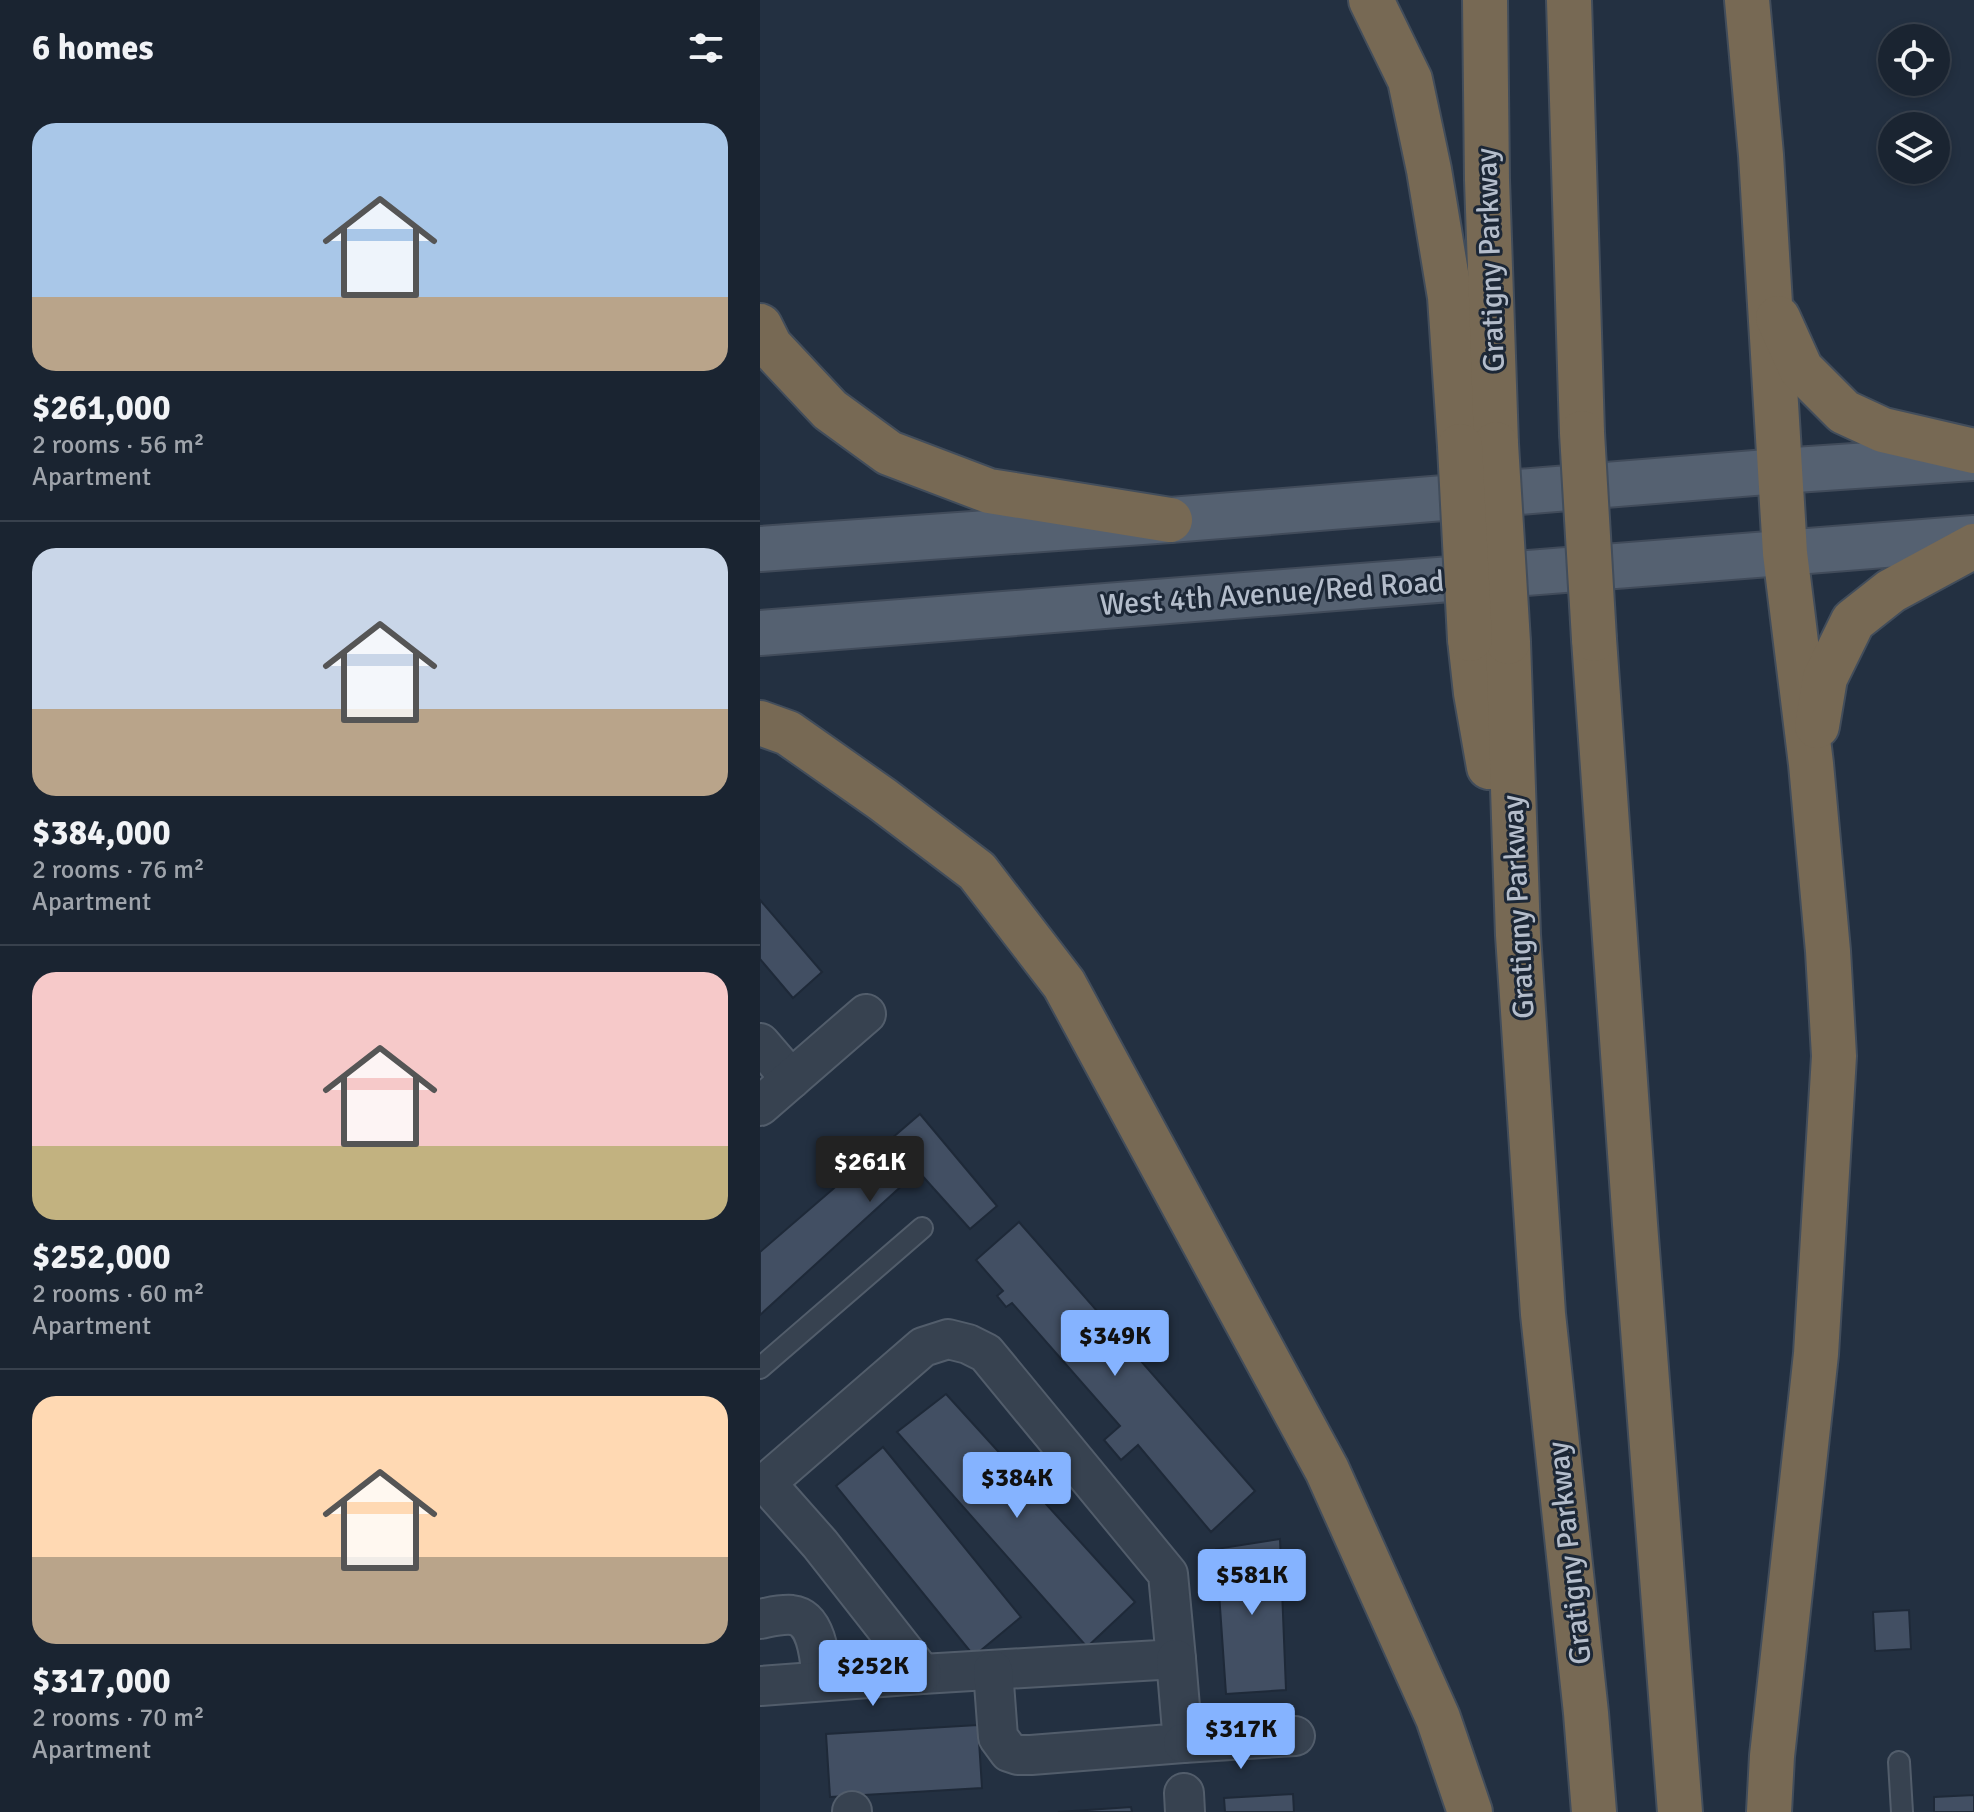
<!DOCTYPE html>
<meta charset="utf-8">
<style>
:root{--surface:#1a2431;--page:#27303d;--text:#f1f3f6;--muted:#9fa4ab;--line:#38414d;--accent:#85b3ff}
body{margin:0;font-family:Signika,sans-serif;background:var(--page);color:var(--text);height:100vh;display:flex;flex-direction:column;font-size:30px;white-space:nowrap}
*{box-sizing:border-box;margin:0}
p{font-size:26px;color:var(--muted)}
.icon{flex:none;width:44px;height:44px;fill:none;stroke:currentColor;stroke-width:2;stroke-linecap:round;stroke-linejoin:round}
.map{position:relative;flex:1;overflow:hidden}
.panel{display:flex;flex-direction:column;background:var(--surface);width:760px}
.panel>*{flex:none}
.controls{position:absolute;left:1118px;top:24px;display:grid;gap:16px}
.controls a{display:grid;place-items:center;width:72px;height:72px;border-radius:50%;background:var(--surface);box-shadow:0 4px 12px #0003,0 0 0 2px var(--line);font-size:40px}
.price{position:absolute;translate:-50% -68px;padding:0 18px;border-radius:8px;background:var(--accent);color:#111;font-size:26px;line-height:52px;filter:drop-shadow(0 2px 4px #0008)}
.price::after{content:'';position:absolute;left:50%;top:48px;width:24px;height:18px;margin-left:-12px;background:inherit;clip-path:polygon(0 0,100% 0,50% 100%)}
.price.current{background:#222;color:#fff}
ul{padding:0;list-style:none}
li{display:grid;align-content:center;gap:16px;height:424px;padding:0 32px}
li+li{border-top:2px solid var(--line)}
li span{display:grid;place-items:center;height:248px;border-radius:24px;color:#555}
li>.icon{margin-inline-start:auto}
span .icon{width:144px;height:144px;fill:#fffc;stroke-width:1}
li b{font-size:34px}
h2{display:flex;justify-content:space-between;align-items:center;height:96px;padding:0 32px;font-size:34px}
main{display:flex;flex:1;min-height:0}
.map>svg:first-child{display:block}
.building{fill:#424f63;stroke:#1e2938;stroke-width:2}
.lines{fill:none;stroke-linecap:round;stroke-linejoin:round}
.service-casing{stroke:#525d6b;stroke-width:24}
.minor-casing{stroke:#525d6b;stroke-width:42}
.primary-casing{stroke:#414b5a;stroke-width:48}
.motorway-casing{stroke:#424d5b;stroke-width:48}
.service{stroke:#374250;stroke-width:20}
.minor{stroke:#374250;stroke-width:38}
.primary{stroke:#556171;stroke-width:44}
.motorway{stroke:#776954;stroke-width:44}
.motorway-bridge-casing{stroke:#424d5b;stroke-width:48;stroke-linecap:butt}
.motorway-bridge{stroke:#776954;stroke-width:44}
.labels{text-anchor:middle;stroke-width:6;stroke-linejoin:round;paint-order:stroke}
.street-label{font-size:30px;fill:#b4bdcb;stroke:#1c2736}
</style>
<main>
<section class="panel">
<h2>6 homes<svg class="icon" aria-label="filters" viewBox="0 0 24 24"><path d="M4 7h16M4 17h16"/><circle cx="9" cy="7" r="2"/><circle cx="15" cy="17" r="2"/></svg></h2>
<ul>
<li><span style="background:linear-gradient(#a9c7e8 70%,#b9a48a 0)"><svg class="icon" aria-label="home" viewBox="0 0 24 24"><path d="M3 11l9-7 9 7M6 9v11h12V9"/></svg></span><div><b>$261,000</b><p>2 rooms · 56 m²</p><p>Apartment</p></div></li>
<li><span style="background:linear-gradient(#c9d6e8 65%,#b9a48a 0)"><svg class="icon" aria-label="home" viewBox="0 0 24 24"><path d="M3 11l9-7 9 7M6 9v11h12V9"/></svg></span><div><b>$384,000</b><p>2 rooms · 76 m²</p><p>Apartment</p></div></li>
<li><span style="background:linear-gradient(#f6c9c9 70%,#c2b280 0)"><svg class="icon" aria-label="home" viewBox="0 0 24 24"><path d="M3 11l9-7 9 7M6 9v11h12V9"/></svg></span><div><b>$252,000</b><p>2 rooms · 60 m²</p><p>Apartment</p></div></li>
<li><span style="background:linear-gradient(#ffd9b3 65%,#b9a48a 0)"><svg class="icon" aria-label="home" viewBox="0 0 24 24"><path d="M3 11l9-7 9 7M6 9v11h12V9"/></svg></span><div><b>$317,000</b><p>2 rooms · 70 m²</p><p>Apartment</p></div></li>
</ul>
</section>
<div class="map">
<svg width="1214" height="1812" viewBox="0 0 1214 1812">
<rect width="100%" height="100%" fill="#233041"/>
<g class="building">
<polygon points="0,900 62,972 33,998 0,959"/>
<polygon points="160,1114 237,1206 210,1229 158,1171 0,1315 0,1252"/>
<polygon points="259,1222 495,1491 451,1532 378,1445 361,1460 344,1440 360,1426 252,1303 246,1307 237,1296 243,1291 216,1260"/>
<polygon points="186,1394 375,1602 327,1647 137,1432"/>
<polygon points="123,1447 261,1617 214,1656 76,1486"/>
<polygon points="520,1539 526,1690 466,1694 456,1549"/>
<polygon points="1149,1610 1151,1649 1115,1651 1113,1612"/>
<polygon points="218,1725 222,1788 70,1797 66,1734"/>
<polygon points="533,1794 534,1812 465,1812 464,1798"/>
<polygon points="1214,1795 1214,1812 1174,1812 1174,1797"/>
<polygon points="371,1807 372,1812 298,1812"/>
</g>
<g class="lines">
<defs>
<g id="service">
<polyline points="0,1368 162,1228"/>
<polyline points="1139,1762 1142,1812"/>
</g>
<g id="minor">
<polyline points="0,1043 31,1079"/>
<polyline points="0,1106 106,1014"/>
<polygon points="188,1339 208,1344 226,1353 408,1574 416,1659 162,1674 60,1544 6,1483 163,1347"/>
<path d="M0,1619C10,1617 21,1614 32,1615C58,1618 60,1661 62,1680"/>
<polyline points="233,1670 238,1737 249,1752 258,1755 271,1755 423,1743 416,1659"/>
<polyline points="0,1686 162,1674"/>
<polyline points="423,1743 535,1736"/>
<polyline points="424,1793 425,1812"/>
<polyline points="92,1811 92,1812"/>
</g>
<g id="primary">
<polyline points="0,549 410,520 1020,471 1214,458"/>
<polyline points="0,633 1214,538"/>
</g>
<g id="motorway">
<polyline points="611,0 650,80 669,170 690,297 700,446"/>
<polyline points="725,0 727,180 736,444"/>
<polyline points="809,0 822,433"/>
<polyline points="987,0 1001,155 1025,553 1051,764 1068,951 1074,1056 1056,1354 1012,1756 1009,1812"/>
<polyline points="1018,318 1041,369 1084,412 1123,430 1214,451"/>
<polyline points="0,326 10,346 70,410 129,453 229,491 410,520"/>
<polyline points="710,639 716,693 729,767"/>
<polyline points="834,639 875,1224 920,1812"/>
<polyline points="748,642 758,935 783,1314 826,1713 834,1812"/>
<polyline points="0,723 28,733 122,799 217,871 304,984 567,1470 678,1718 710,1812"/>
<polyline points="1057,726 1065,678 1093,621 1131,591 1214,546"/>
</g>
</defs>
<use href="#service" class="service-casing"/>
<use href="#minor" class="minor-casing"/>
<use href="#primary" class="primary-casing"/>
<use href="#motorway" class="motorway-casing"/>
<use href="#service" class="service"/>
<use href="#minor" class="minor"/>
<use href="#primary" class="primary"/>
<use href="#motorway" class="motorway"/>
<defs>
<g id="motorway-bridge">
<polyline points="822,433 834,639"/>
<polyline points="736,444 748,642"/>
<polyline points="700,446 710,639"/>
</g>
</defs>
<use href="#motorway-bridge" class="motorway-bridge-casing"/>
<use href="#motorway-bridge" class="motorway-bridge"/>
</g>
<g class="labels">
<g class="street-label">
<text transform="translate(730 260) rotate(-92)" y="10">Gratigny Parkway</text>
<text transform="translate(512 593) rotate(-4)" y="10">West 4th Avenue/Red Road</text>
<text transform="translate(758 907) rotate(-93)" y="10">Gratigny Parkway</text>
<text transform="translate(809 1553) rotate(-96)" y="10">Gratigny Parkway</text>
</g>
</g>
</svg>
<div class="controls">
<a><svg class="icon" aria-label="locate" viewBox="0 0 24 24"><circle cx="12" cy="12" r="6"/><path d="M12 2v4M12 18v4M2 12h4M18 12h4"/></svg></a>
<a><svg class="icon" aria-label="layers" viewBox="0 0 24 24"><path d="M12 4l9 5-9 5-9-5zM3 14l9 5 9-5"/></svg></a>
</div>
<b class="price current" style="left:110px;top:1204px">$261K</b>
<b class="price" style="left:355px;top:1378px">$349K</b>
<b class="price" style="left:257px;top:1520px">$384K</b>
<b class="price" style="left:492px;top:1617px">$581K</b>
<b class="price" style="left:113px;top:1708px">$252K</b>
<b class="price" style="left:481px;top:1771px">$317K</b>
</div>
</main>
